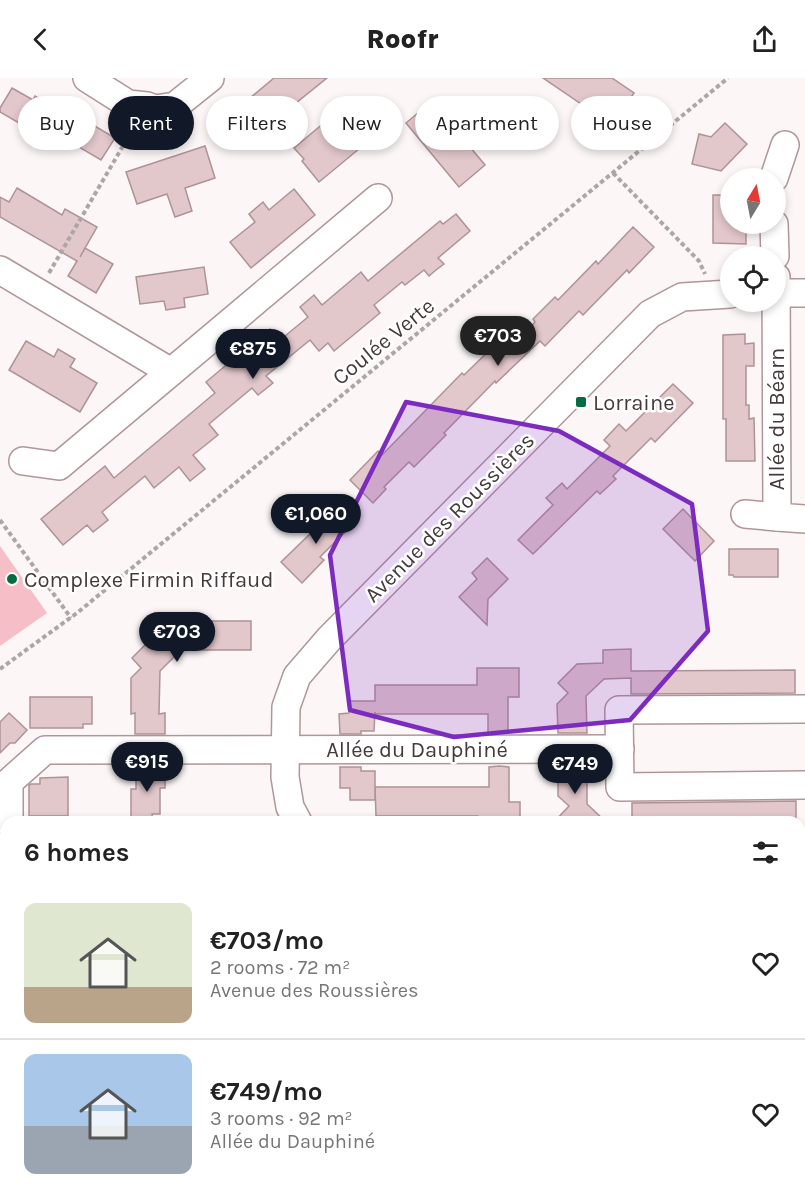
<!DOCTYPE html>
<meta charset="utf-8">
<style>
:root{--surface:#fff;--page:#f2f2f2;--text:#222;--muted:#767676;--line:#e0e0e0;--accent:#111827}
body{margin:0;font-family:Karla,sans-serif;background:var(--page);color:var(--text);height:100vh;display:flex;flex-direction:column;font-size:22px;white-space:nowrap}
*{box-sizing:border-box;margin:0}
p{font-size:20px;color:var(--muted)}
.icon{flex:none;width:33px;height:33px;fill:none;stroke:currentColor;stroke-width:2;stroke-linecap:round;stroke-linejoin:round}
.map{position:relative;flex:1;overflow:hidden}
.side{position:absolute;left:0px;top:738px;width:806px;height:384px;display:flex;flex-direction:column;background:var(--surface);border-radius:18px 18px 0 0;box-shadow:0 3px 9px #0003}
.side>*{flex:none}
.top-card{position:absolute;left:18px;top:18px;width:770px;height:54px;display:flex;gap:12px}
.needle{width:39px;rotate:10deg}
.buttons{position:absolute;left:720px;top:90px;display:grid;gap:12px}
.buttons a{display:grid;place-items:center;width:66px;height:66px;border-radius:50%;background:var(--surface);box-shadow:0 3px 9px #0003;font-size:30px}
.price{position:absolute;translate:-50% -51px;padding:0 14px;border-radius:21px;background:var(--accent);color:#fff;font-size:20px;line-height:39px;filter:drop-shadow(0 2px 3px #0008)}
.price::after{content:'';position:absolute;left:50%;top:36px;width:18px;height:14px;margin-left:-9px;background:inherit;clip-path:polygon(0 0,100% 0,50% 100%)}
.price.on{background:#222;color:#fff}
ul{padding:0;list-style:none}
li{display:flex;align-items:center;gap:18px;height:150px;padding:0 24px}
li+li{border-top:2px solid var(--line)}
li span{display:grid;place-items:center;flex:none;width:168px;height:120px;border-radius:12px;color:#555}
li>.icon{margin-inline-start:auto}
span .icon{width:72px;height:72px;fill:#fffc;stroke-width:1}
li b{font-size:26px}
h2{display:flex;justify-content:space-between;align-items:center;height:72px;padding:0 24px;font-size:26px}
.tag{padding:0 21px;border-radius:27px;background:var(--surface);box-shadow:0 3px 9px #0003;font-size:21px;line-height:54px}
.tag.on{background:var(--accent);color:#fff}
header{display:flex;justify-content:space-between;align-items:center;height:78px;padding:0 24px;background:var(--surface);font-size:27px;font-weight:800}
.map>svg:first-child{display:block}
.green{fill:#f6bec7}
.building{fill:#e2c7cb;stroke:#ad9397;stroke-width:1.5}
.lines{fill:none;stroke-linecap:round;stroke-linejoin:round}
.minor-casing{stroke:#b0969a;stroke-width:30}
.path{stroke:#aea5a6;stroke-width:4;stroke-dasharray:4.5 3;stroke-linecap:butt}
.minor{stroke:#fff;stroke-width:27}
.marked{fill:#7b2cbf;fill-opacity:0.2;stroke:#7b2cbf;stroke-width:4.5;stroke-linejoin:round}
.poi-dot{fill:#056c42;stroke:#fff;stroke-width:2}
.labels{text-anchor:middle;stroke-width:5;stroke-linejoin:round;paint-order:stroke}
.street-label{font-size:22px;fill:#453a3b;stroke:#fff}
.poi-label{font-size:22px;fill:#453a3b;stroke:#fff;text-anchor:start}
</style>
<header><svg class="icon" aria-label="back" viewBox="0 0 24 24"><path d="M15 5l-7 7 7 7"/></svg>Roofr<svg class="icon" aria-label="share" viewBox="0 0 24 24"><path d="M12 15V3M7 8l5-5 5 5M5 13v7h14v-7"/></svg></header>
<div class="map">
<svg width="805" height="1122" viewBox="0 0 805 1122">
<rect width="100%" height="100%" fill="#fcf6f7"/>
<polygon class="green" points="0,468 47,535 0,568"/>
<g class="building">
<polygon points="274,0 327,0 280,38 286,46 272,58 266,51 241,71 220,45"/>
<polygon points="543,0 612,0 634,15 612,47"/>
<polygon points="12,10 33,22 35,18 70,39 73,35 115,60 101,82 45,49 43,53 22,41 19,45 0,34 0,30"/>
<polygon points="432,23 453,48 460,42 472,57 465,63 485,87 459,109 406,45"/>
<polygon points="354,40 371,61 319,104 302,83 304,81 294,70 325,44 335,56"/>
<polygon points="725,45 747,66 721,93 692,86 699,56 711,59"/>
<polygon points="205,68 215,100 185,110 192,133 175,139 167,116 137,126 126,94"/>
<polygon points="17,110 62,137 65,131 97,149 80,179 85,170 113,186 96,215 68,198 77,183 0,139 0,119 9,124"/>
<polygon points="294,111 315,137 251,190 230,164 255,144 249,136 263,124 269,132"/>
<polygon points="713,117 730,117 730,146 746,147 746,166 713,165"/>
<polygon points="456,136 470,153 438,180 444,186 436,192 429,198 424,192 405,207 402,204 374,227 380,235 334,273 328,265 319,273 310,262 266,298 273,305 258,317 252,310 209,346 218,357 193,377 205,391 190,403 179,389 154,410 145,398 102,434 108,442 93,454 87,447 63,467 41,441 105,388 114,400 215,315 206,304 243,273 270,251 279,263 308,239 300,229 314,217 322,227 361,194 368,203 440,143 443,146"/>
<polygon points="633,149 654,169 629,195 627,192 583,237 579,233 545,268 540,263 496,305 495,303 444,355 446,357 414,389 409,384 384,409 386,411 373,425 350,402 378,373 382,377 462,295 464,297 499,263 508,272 535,244 533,241 555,219 558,222 596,183 598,186"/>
<polygon points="204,189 208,216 184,220 185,229 166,232 164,223 140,226 136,199"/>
<polygon points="745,256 745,266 754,265 754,288 746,288 746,327 749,327 749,341 754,340 755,383 726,383 726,341 723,341 723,257"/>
<polygon points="26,263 54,279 58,271 75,281 70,289 97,305 80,334 9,292"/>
<polygon points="673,306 693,325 655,364 651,360 613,398 616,401 600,416 597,413 533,476 518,462 553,427 546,420 562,405 567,411 610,368 604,362 619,346 626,353"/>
<polygon points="330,429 350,449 320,479 324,482 302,505 281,484 313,453 310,450"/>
<polygon points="683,431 714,463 695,483 663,451"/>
<polygon points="729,471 778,471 778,499 734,499 733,497 729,497"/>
<polygon points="487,480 508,501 488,521 487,547 459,519 477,501 472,495"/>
<polygon points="187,543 251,543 251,572 181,572 160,593 159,636 165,635 165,656 135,656 135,635 131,636 131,600 141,590 132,580 167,545 176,554"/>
<polygon points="631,571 631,593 795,592 795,615 631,616 631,600 604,601 586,618 587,655 558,655 557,626 568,615 558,605 577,586 603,585 603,572"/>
<polygon points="477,590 519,590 519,619 508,619 508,655 488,655 488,636 375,636 375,634 374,653 361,653 361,656 340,656 339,636 349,635 349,623 375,623 375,607 477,607"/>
<polygon points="30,619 92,619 92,646 83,646 83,650 30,650"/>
<polygon points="9,635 27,652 15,665 10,665 0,675 0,644"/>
<polygon points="136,688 165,688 165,710 160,710 160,736 152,736 153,744 131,744 131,711 136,711"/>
<polygon points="499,688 509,689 509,724 520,724 520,744 478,744 478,738 376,738 375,709 489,709 489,689"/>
<polygon points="558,688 587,688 587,726 606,744 554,744 569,728 558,718"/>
<polygon points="340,689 361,689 361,693 375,693 375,722 350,722 350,710 340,710"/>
<polygon points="68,699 68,738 29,738 29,707 31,706 40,706 40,700"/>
<polygon points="796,723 796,744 632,744 632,725"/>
</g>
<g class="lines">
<defs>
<g id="minor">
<polyline points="87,0 128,26 147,28 155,31 175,28 210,0"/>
<polyline points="774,100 785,67"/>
<polyline points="774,146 775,178"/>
<polyline points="0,192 171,294 378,120"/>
<polyline points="776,199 777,439 805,441"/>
<polyline points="776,215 805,215"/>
<polyline points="23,383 59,388 171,294"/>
<polyline points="745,436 777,439"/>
<polyline points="805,631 619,632 620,709 805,707"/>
<polyline points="9,744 9,704 45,672 620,671"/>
<polyline points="298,744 290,729 285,699 286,629 297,598 329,561 650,236 682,219 730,216"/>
<polyline points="0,795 6,789"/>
<polyline points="800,935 805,968"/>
<polyline points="0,1017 6,1022"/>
<polyline points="800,1093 805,1088"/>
<polyline points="102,1116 108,1122"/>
<polyline points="305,1116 311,1122"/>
<polyline points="146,1122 152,1116"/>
<polyline points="585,1122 585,1116"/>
</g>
</defs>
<use href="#minor" class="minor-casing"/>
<g class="path">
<polyline points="613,95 699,183 705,196"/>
<polyline points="49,195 134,49"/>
<polyline points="0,442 71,540"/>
<polyline points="0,591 77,535 728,0"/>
<polyline points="0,1101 6,1094"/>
<polyline points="557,1122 558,1116"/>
</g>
<use href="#minor" class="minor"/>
</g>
<path class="marked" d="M406,324L559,353L692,426L708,553L630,642L454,659L350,632L330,477Z"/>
<g class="poi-dot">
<rect x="575" y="318" width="12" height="12" rx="3"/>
<circle cx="12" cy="501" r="6"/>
</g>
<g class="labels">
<g class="street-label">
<text transform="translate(383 263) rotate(-39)" y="8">Coulée Verte</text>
<text transform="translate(776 341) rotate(-90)" y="8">Allée du Béarn</text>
<text transform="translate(449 439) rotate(-45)" y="8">Avenue des Roussières</text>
<text x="417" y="679">Allée du Dauphiné</text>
</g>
<g class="poi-label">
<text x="593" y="332">Lorraine</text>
<text x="24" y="509">Complexe Firmin Riffaud</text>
</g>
</g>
</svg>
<div class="buttons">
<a><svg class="needle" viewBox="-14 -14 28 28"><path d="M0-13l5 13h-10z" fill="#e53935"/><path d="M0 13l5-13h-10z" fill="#767676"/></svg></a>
<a><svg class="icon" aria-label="locate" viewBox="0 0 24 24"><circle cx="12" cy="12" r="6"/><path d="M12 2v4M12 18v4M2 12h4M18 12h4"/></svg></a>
</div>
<b class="price on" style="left:498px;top:289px">€703</b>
<b class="price" style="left:253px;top:302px">€875</b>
<b class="price" style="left:316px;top:467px">€1,060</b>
<b class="price" style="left:177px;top:585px">€703</b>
<b class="price" style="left:147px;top:715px">€915</b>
<b class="price" style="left:575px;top:717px">€749</b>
<div class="top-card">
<a class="tag">Buy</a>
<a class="tag on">Rent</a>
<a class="tag">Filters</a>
<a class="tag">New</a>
<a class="tag">Apartment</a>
<a class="tag">House</a>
</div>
<section class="side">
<h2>6 homes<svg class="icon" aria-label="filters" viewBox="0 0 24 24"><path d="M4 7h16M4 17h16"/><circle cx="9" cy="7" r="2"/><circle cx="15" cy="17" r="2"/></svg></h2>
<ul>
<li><span style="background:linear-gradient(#dfe7d0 70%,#b9a48a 0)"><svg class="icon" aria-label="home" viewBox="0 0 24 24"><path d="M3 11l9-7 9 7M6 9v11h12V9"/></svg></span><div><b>€703/mo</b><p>2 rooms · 72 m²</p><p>Avenue des Roussières</p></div><svg class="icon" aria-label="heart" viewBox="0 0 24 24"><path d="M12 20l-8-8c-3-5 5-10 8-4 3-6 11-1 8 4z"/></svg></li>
<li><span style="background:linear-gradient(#a9c7e8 60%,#9aa5b1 0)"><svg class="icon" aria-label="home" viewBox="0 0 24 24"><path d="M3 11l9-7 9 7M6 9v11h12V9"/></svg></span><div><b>€749/mo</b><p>3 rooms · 92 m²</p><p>Allée du Dauphiné</p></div><svg class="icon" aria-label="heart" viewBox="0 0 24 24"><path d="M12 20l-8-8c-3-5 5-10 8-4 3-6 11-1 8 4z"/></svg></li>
</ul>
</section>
</div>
